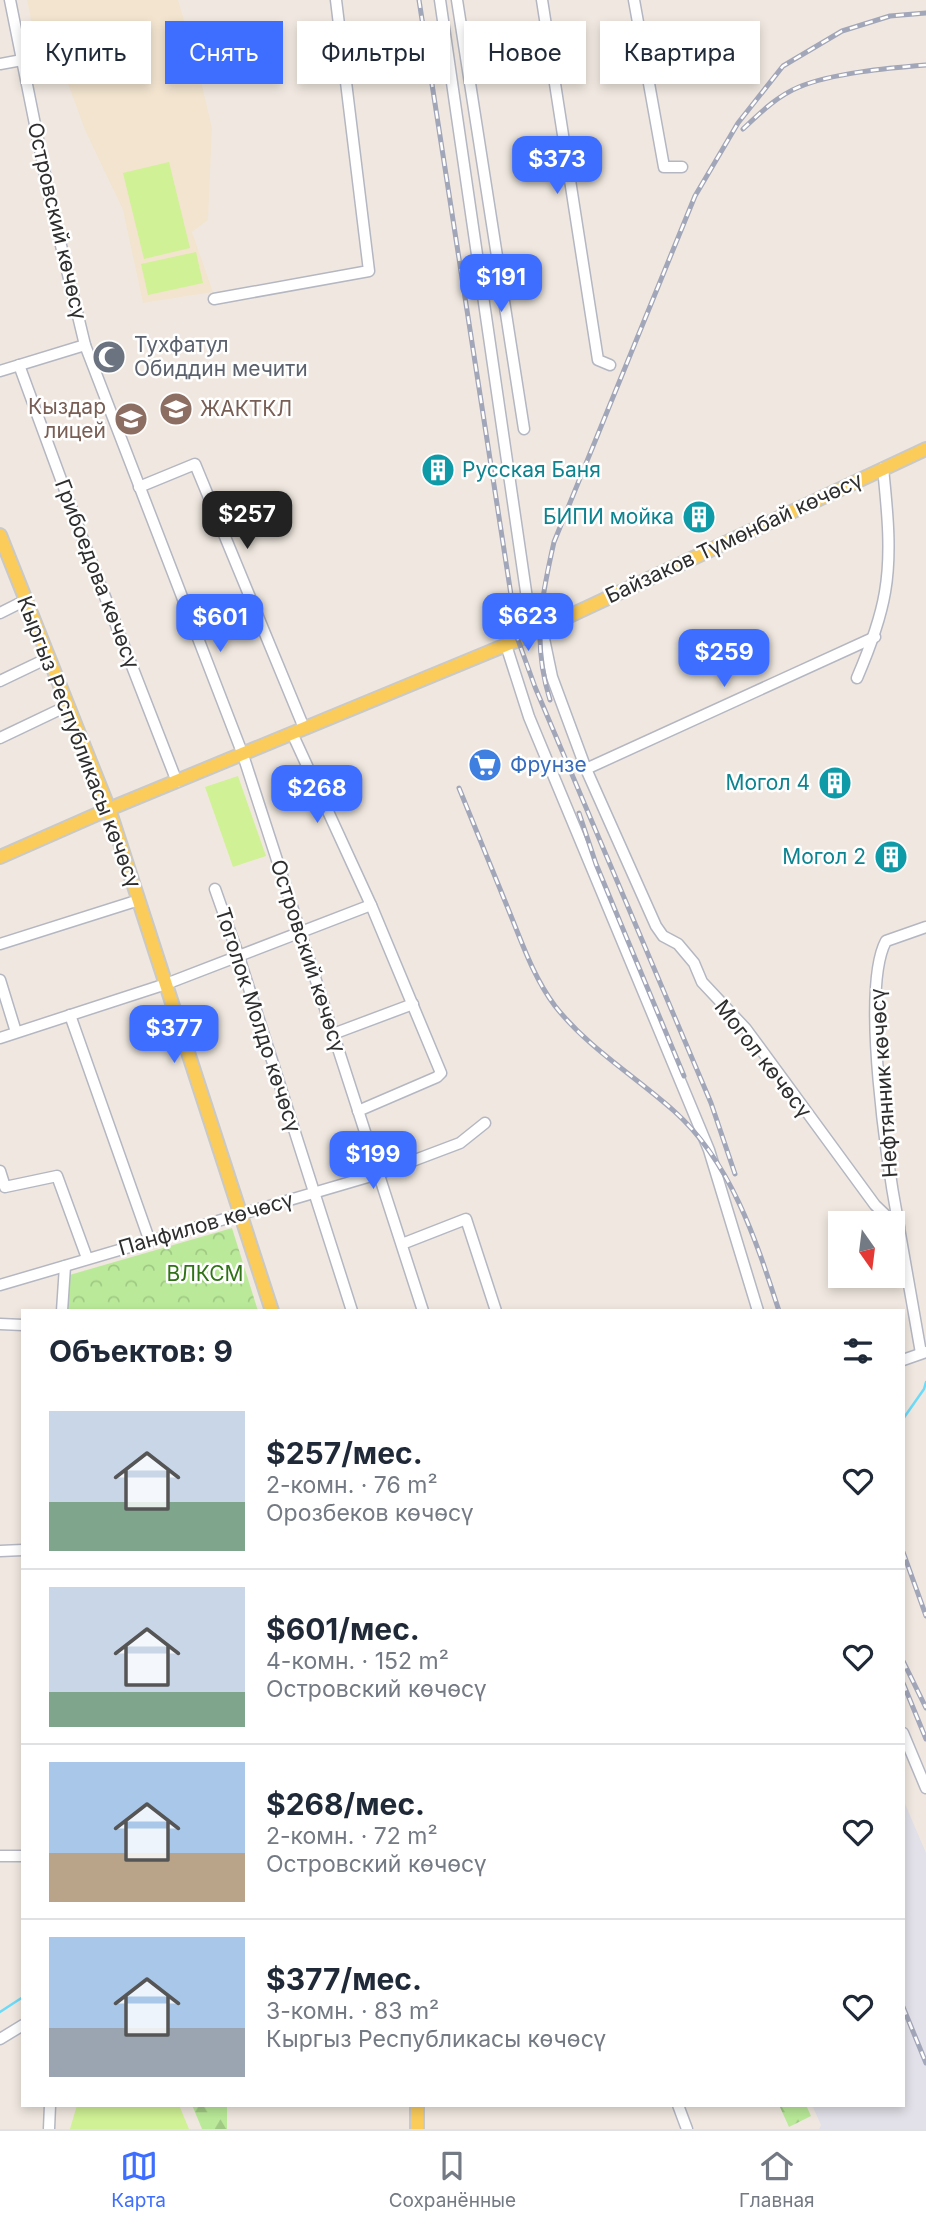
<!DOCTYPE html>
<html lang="ru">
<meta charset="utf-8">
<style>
:root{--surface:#fff;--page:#f6f6f7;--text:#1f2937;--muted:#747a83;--line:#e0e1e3;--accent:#3e6eff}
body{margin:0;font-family:Inter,sans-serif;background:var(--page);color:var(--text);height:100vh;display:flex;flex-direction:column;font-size:26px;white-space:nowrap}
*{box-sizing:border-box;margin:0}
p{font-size:23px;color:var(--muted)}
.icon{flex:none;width:38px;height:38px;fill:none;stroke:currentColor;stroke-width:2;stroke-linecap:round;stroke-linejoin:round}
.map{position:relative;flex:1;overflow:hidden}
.side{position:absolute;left:21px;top:1309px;width:884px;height:798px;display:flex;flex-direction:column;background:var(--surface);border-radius:0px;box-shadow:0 4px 10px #0003}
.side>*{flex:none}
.guide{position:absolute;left:21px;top:21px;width:886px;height:63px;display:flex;gap:14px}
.needle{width:46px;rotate:166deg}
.fabs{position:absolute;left:828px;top:1211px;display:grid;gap:14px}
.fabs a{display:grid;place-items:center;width:77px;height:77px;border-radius:0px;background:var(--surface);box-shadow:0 4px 10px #0003;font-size:35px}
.price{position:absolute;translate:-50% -60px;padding:0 16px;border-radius:14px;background:var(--accent);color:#fff;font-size:23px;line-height:46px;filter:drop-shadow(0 2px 4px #0008)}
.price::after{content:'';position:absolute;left:50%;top:42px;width:21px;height:16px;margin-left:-10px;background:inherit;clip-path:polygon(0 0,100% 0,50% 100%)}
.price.selected{background:#222;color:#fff}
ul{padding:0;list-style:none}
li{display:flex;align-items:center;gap:21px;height:175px;padding:0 28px}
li+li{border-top:2px solid var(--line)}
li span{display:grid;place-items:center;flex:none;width:196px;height:140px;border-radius:0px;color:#555}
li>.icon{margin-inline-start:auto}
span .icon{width:84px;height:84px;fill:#fffc;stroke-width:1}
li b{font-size:30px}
h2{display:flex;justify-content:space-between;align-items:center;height:84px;padding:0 28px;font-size:30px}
.chip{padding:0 24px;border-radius:0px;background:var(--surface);box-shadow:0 4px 10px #0003;font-size:24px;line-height:63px}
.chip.selected{background:var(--accent);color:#fff}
.tab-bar{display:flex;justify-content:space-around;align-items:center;height:98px;border-top:2px solid var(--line);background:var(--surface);font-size:19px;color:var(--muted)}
.tab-bar a{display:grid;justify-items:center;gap:4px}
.tab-bar .selected{color:var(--accent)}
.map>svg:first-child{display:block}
.industrial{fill:#e2e0e8}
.education{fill:#f2e4cf}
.forest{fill:url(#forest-firs)}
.park{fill:url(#park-crowns)}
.pitch{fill:#d0f195}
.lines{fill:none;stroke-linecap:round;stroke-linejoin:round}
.stream{stroke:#6ddbf8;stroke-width:2.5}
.minor-casing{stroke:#b4b7c2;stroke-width:13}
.major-casing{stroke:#c9c9c9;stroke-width:16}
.minor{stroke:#fff;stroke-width:10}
.major{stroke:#fbcc5a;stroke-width:12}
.rail-casing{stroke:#a2a6b9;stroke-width:5}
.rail{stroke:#fff;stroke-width:2.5;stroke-dasharray:8;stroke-linecap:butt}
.labels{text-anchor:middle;stroke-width:5;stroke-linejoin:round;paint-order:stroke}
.street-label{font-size:21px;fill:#2e2e2e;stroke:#fff}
.worship-label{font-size:21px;fill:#5b616d;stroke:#fff;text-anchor:start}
.education-label{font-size:21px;fill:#785e54;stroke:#fff;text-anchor:end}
.culture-label{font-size:21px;fill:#0d838f;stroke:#fff;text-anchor:end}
.shop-label{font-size:21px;fill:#366cbe;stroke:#fff;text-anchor:start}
.park-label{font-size:21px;fill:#2f7316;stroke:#fff}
</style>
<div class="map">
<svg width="926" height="2129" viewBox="0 0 926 2129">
<defs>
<pattern id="forest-firs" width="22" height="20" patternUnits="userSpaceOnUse" patternTransform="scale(1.75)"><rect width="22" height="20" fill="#baea99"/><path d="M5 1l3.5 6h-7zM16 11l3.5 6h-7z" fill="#a0c984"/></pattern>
<pattern id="park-crowns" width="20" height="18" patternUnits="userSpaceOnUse" patternTransform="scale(1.75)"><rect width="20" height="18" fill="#baea99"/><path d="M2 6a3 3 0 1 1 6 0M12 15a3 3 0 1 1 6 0" fill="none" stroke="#a0c984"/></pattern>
</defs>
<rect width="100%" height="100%" fill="#f0e8e0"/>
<polygon class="industrial" points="903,1799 926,1853 926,2129 819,2129 821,2125 812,2105 903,2105"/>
<polygon class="education" points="27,0 178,0 196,60 212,128 208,220 192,232 213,292 143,303 123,210 85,130 56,51 38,54"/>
<g class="forest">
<polygon points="192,2105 227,2105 227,2129 202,2129"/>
<polygon points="779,2105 806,2105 811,2116 789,2127"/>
</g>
<polygon class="park" points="232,1228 258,1311 66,1311 66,1276"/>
<g class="pitch">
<polygon points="169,162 190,248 144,259 123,173"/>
<polygon points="196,252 203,283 148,295 141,264"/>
<polygon points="238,776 266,856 233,867 205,787"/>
<polygon points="77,2105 179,2105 189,2129 70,2129"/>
</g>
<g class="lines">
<g class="stream">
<polyline points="903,1419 924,1389 926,1382"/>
<polyline points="0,2012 23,1997"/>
</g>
<defs>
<g id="minor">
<polyline points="10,0 51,204 85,345 243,755 423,1311"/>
<polyline points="440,0 532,633"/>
<polyline points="457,0 524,429"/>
<polyline points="542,0 598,360 610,365"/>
<polyline points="634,0 664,167 682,167"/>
<polyline points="0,64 22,60"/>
<polyline points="214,299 369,271 336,0"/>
<polyline points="19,365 88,553 177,782"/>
<polyline points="0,371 85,345"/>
<polyline points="139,487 195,464 304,728"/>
<polyline points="0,613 26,600"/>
<polyline points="542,629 552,677 586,769 656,926 663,936 678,944 694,963 702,982 746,1029 875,1205 899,1228 921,1353"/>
<polyline points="506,645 529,717 709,1150 758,1311"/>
<path d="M857,678C869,650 880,622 885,592C892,552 887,508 883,468"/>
<polyline points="0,681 48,658"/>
<polyline points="292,733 371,905 441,1073 437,1077 358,1111"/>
<polyline points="0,738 67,706"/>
<polyline points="586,769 875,637"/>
<polyline points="215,889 239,957 352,1311"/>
<polyline points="0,944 139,900"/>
<polyline points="0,980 16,1032"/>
<polyline points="70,1015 149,1239"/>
<polyline points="333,1034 413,1004"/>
<polyline points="0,1038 166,984 371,905"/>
<polyline points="0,1171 5,1187 57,1176 87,1258"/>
<path d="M899,1227C888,1169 860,989 886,941L926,927"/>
<polyline points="402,1244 466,1219 496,1311"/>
<polyline points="0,1285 378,1174 460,1143 485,1123"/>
<polyline points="62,1311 65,1266"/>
<polyline points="0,1324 23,1325"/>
<polyline points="903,1360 926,1352"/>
<polyline points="0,1551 23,1550"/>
<polyline points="903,1733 926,1788"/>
<polyline points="0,1856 23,1856"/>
<polyline points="0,2039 23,2025"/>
<polyline points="678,2105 687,2129"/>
<polyline points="49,2129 50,2105"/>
</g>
<g id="major">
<polyline points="0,535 109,809 272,1311"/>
<polyline points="0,857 109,809 518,640 926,449"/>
<polyline points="417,2105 417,2129"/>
</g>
</defs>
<use href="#minor" class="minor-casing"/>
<use href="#major" class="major-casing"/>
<use href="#minor" class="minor"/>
<use href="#major" class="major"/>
<defs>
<g id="rail">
<polyline points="419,0 518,640 535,687 711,1103 735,1174"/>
<path d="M743,129C760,113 777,96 799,87C832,73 889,68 926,65"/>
<path d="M550,700C532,642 541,599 554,542L695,196L738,123L783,66L842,31L890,16L926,13"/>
<path d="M459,788C476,829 492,870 509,911C522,943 534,978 555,1006C588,1048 635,1076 674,1111C731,1162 756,1240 779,1311"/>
<polyline points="579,813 596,864 684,1076"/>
<polyline points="903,1552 926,1616"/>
<polyline points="903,1661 926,1708"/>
<polyline points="903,1683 926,1739"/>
<polyline points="903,2007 926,2063"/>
</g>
</defs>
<use href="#rail" class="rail-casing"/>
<use href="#rail" class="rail"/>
</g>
<defs>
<symbol id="mosque-disc" viewBox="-11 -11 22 22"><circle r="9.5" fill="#6b7280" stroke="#fff"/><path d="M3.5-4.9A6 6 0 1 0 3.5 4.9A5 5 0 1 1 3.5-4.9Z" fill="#fff"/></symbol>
<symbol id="university-disc" viewBox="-11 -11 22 22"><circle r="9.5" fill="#8d6e63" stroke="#fff"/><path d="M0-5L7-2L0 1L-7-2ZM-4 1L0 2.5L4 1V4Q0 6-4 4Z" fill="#fff"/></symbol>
<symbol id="school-disc" viewBox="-11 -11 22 22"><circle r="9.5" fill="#8d6e63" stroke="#fff"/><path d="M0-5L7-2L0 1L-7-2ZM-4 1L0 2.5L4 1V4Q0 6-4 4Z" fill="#fff"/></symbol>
<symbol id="building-disc" viewBox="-11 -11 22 22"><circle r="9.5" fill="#0f9aa8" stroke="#fff"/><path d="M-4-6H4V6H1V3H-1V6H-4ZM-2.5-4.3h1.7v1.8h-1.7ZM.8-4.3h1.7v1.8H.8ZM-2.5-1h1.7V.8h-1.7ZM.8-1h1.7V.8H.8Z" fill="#fff"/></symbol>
<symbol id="supermarket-disc" viewBox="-11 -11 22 22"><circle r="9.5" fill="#3f7fe0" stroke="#fff"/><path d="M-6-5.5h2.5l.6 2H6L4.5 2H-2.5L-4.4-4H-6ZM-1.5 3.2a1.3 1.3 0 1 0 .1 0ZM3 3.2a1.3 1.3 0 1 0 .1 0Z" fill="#fff"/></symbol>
</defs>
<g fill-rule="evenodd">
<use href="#mosque-disc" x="90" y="338" width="38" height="38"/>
<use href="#university-disc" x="157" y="390" width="38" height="38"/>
<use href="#school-disc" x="112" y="400" width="38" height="38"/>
<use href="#building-disc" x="419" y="451" width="38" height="38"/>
<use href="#building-disc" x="680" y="498" width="38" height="38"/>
<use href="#supermarket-disc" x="466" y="746" width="38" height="38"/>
<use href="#building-disc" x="816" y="764" width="38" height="38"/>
<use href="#building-disc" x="872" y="838" width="38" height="38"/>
</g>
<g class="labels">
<g class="street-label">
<text transform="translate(57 221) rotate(77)" y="7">Островский көчөсү</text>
<text transform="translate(734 538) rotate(-25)" y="7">Байзаков Түмөнбай көчөсү</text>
<text transform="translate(97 574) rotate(69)" y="7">Грибоедова көчөсү</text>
<text transform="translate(79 742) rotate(69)" y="7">Кыргыз Республикасы көчөсү</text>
<text transform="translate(308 956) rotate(72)" y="7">Островский көчөсү</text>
<text transform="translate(258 1020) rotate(72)" y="7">Тоголок Молдо көчөсү</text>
<text transform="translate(763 1059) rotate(52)" y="7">Могол көчөсү</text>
<text transform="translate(884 1083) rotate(-94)" y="7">Нефтянник көчөсү</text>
<text transform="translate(206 1224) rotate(-16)" y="7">Панфилов көчөсү</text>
</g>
<g class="worship-label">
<text x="134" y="352">Тухфатул<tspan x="134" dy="24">Обиддин мечити</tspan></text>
</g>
<g class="education-label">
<text x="106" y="414">Кыздар<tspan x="106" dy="24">лицей</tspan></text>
<text x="200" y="416" text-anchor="start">ЖАКТКЛ</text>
</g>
<g class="culture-label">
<text x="462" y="477" text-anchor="start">Русская Баня</text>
<text x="674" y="524">БИПИ мойка</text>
<text x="810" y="790">Могол 4</text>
<text x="866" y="864">Могол 2</text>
</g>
<g class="shop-label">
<text x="510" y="772">Фрунзе</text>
</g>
<g class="park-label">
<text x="205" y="1281">ВЛКСМ</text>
</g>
</g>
</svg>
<div class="fabs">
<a><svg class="needle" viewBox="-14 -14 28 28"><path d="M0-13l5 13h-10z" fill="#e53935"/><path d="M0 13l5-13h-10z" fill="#747a83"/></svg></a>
</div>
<b class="price" style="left:557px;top:196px">$373</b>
<b class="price" style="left:501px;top:314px">$191</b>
<b class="price selected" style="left:247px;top:551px">$257</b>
<b class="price" style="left:528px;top:653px">$623</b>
<b class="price" style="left:220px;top:654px">$601</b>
<b class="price" style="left:724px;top:689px">$259</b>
<b class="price" style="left:317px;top:825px">$268</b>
<b class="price" style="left:174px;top:1065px">$377</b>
<b class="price" style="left:373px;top:1191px">$199</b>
<div class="guide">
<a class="chip">Купить</a>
<a class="chip selected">Снять</a>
<a class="chip">Фильтры</a>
<a class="chip">Новое</a>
<a class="chip">Квартира</a>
</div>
<section class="side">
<h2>Объектов: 9<svg class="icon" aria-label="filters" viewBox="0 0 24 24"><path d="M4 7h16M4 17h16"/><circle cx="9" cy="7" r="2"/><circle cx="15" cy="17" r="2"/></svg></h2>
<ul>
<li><span style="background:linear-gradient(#c9d6e8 65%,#7fa58c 0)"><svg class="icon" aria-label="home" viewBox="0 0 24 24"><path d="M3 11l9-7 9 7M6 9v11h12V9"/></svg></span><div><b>$257/мес.</b><p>2-комн. · 76 m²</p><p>Орозбеков көчөсү</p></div><svg class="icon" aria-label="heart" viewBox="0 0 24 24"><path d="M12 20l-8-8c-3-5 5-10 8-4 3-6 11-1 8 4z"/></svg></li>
<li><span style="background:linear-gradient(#c9d6e8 75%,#7fa58c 0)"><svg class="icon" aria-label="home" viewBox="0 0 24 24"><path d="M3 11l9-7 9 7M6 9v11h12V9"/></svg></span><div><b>$601/мес.</b><p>4-комн. · 152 m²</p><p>Островский көчөсү</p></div><svg class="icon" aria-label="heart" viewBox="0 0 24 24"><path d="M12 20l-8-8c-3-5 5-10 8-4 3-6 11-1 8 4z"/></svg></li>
<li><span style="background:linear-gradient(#a9c7e8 65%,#b9a48a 0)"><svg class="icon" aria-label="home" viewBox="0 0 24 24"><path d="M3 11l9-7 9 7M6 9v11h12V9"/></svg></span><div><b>$268/мес.</b><p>2-комн. · 72 m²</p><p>Островский көчөсү</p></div><svg class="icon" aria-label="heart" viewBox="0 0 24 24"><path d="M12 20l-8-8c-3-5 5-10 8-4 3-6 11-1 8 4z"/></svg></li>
<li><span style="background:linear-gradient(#a9c7e8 65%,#9aa5b1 0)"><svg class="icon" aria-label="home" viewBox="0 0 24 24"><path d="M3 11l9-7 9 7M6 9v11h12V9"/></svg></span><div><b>$377/мес.</b><p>3-комн. · 83 m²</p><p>Кыргыз Республикасы көчөсү</p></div><svg class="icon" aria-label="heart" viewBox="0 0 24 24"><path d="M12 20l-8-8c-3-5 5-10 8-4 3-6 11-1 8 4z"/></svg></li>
</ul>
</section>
</div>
<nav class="tab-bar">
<a class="selected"><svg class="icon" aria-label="map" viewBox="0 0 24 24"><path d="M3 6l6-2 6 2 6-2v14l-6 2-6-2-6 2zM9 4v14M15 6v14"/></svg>Карта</a>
<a><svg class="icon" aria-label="saved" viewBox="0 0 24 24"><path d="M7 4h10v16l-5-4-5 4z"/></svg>Сохранённые</a>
<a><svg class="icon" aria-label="home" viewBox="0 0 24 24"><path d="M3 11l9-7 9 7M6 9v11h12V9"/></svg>Главная</a>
</nav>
